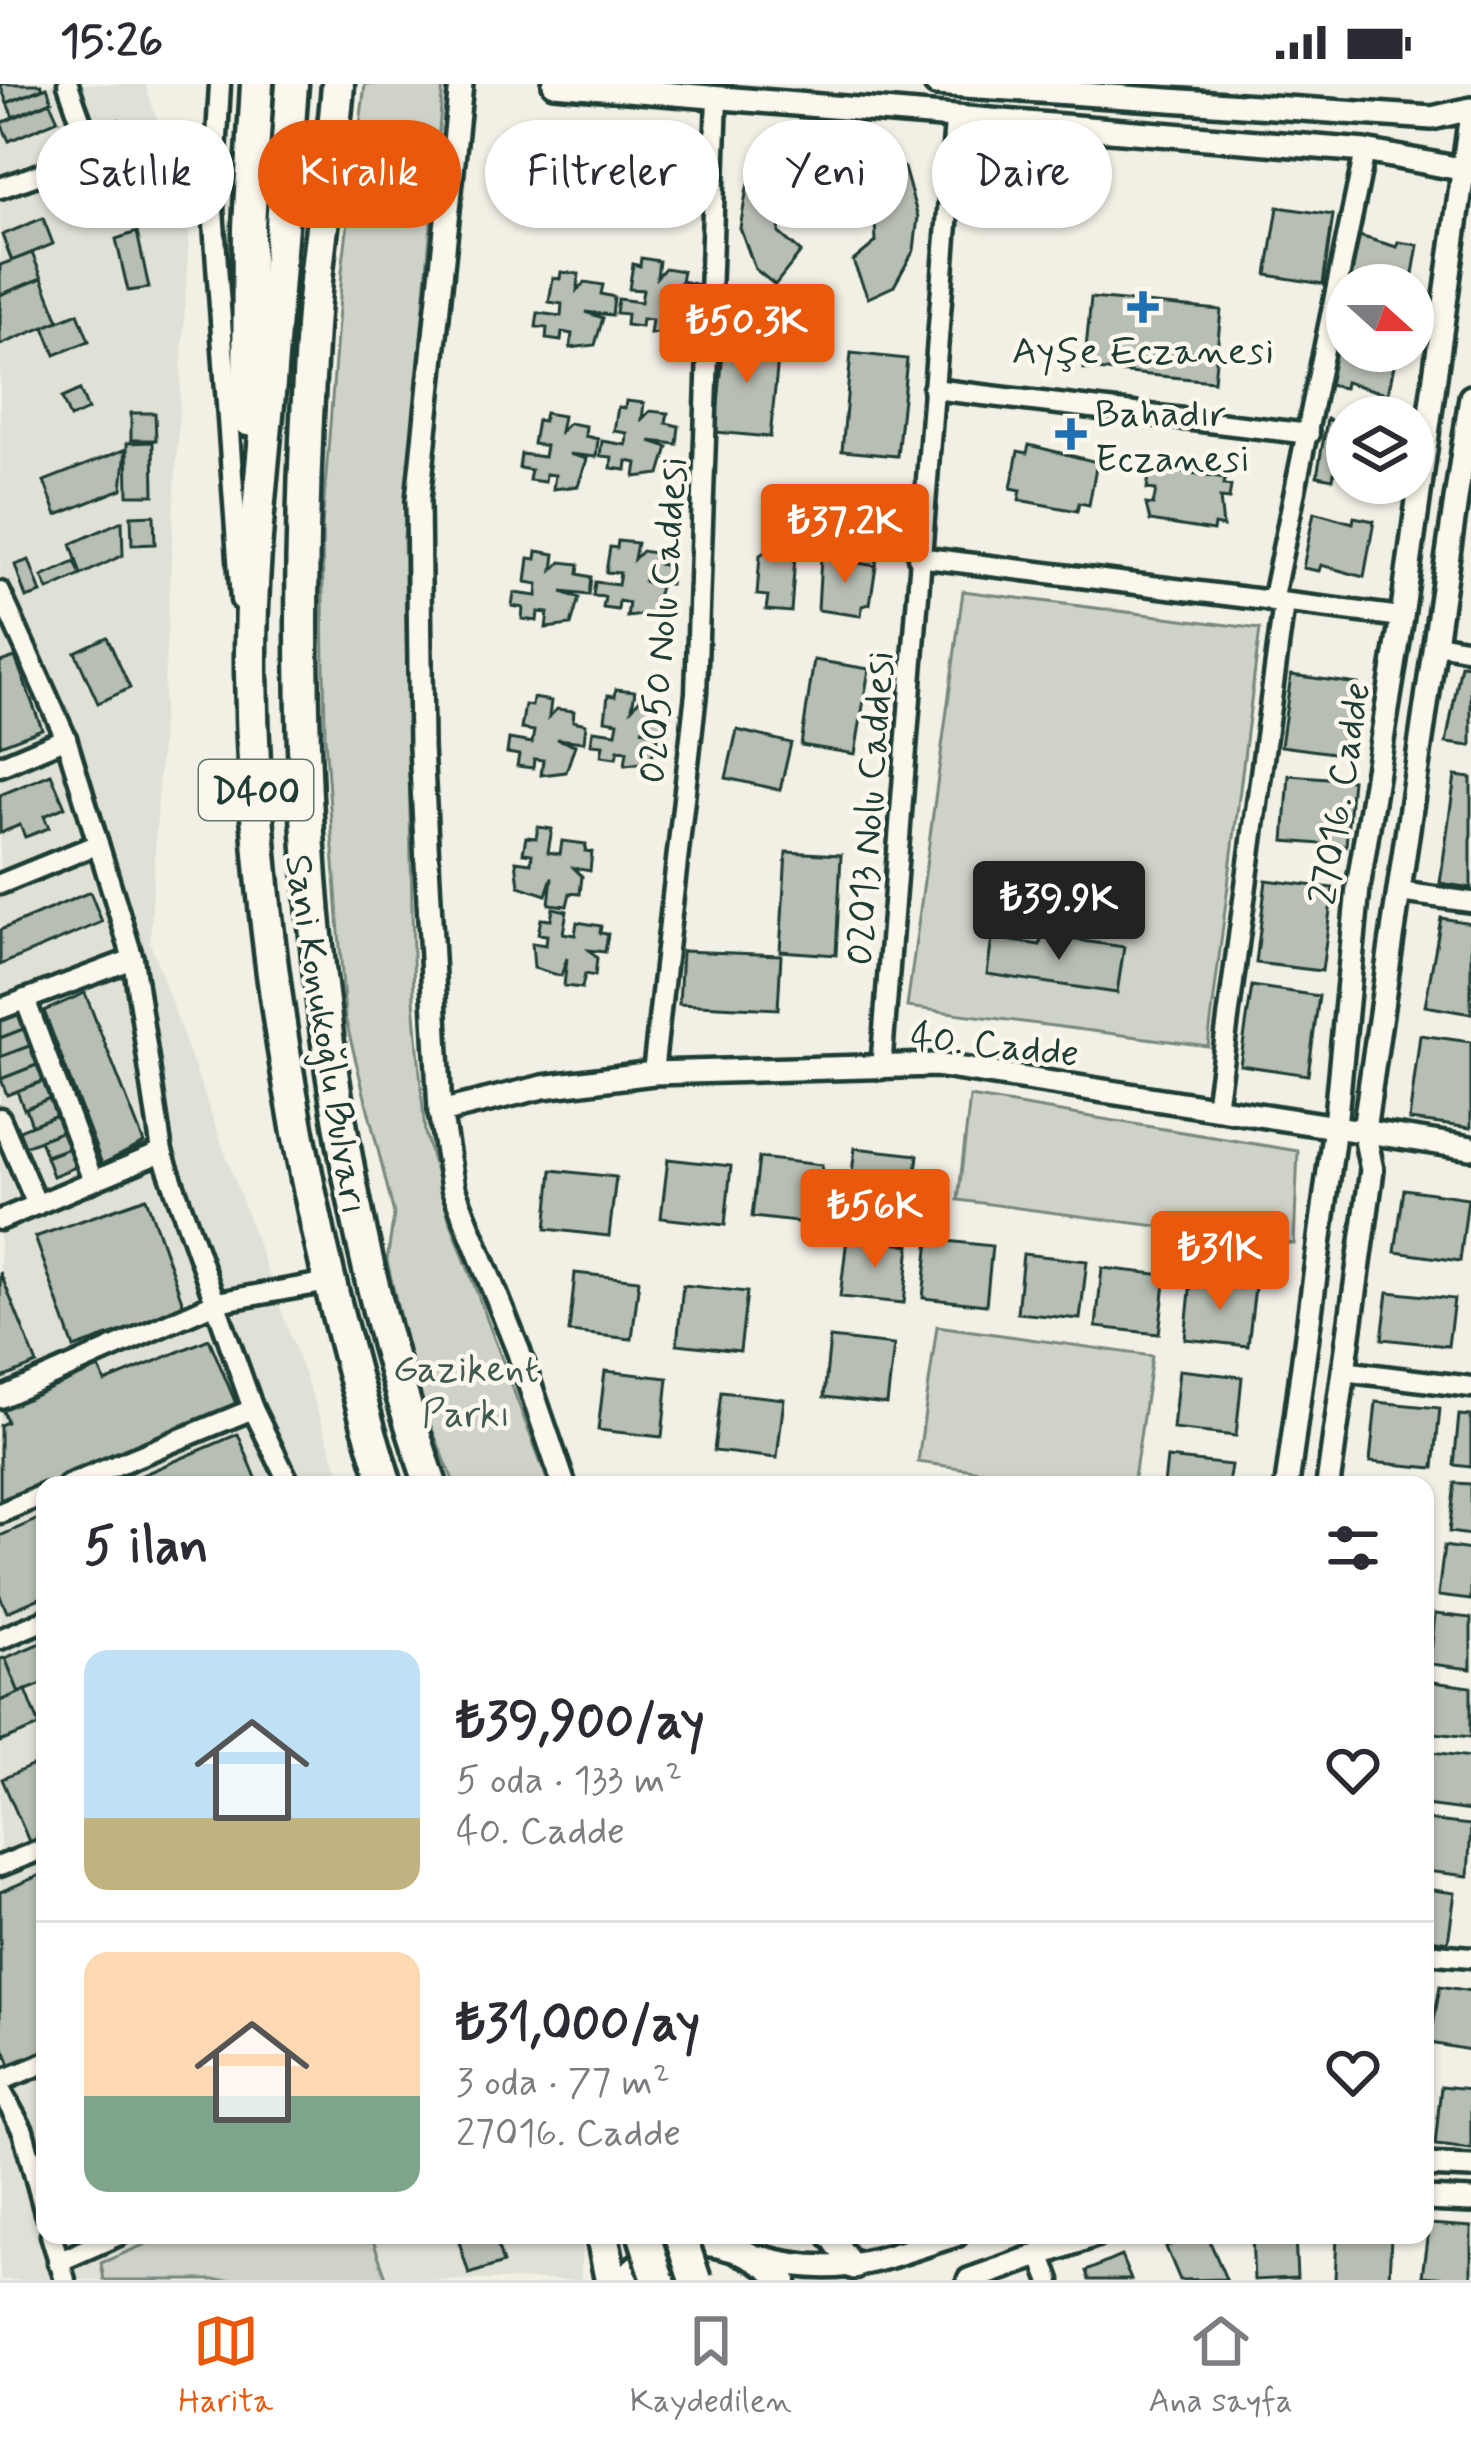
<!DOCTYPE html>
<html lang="tr">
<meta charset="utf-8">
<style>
:root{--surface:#fff;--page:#f2f2f3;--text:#2b2b33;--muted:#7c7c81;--line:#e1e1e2;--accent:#ea580c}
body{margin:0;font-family:Mynerve,sans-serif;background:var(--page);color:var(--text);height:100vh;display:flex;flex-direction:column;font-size:45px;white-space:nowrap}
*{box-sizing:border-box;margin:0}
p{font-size:39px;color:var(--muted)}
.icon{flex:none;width:66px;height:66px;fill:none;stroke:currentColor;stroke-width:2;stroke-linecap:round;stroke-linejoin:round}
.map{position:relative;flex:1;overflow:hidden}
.side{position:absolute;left:36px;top:1392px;width:1398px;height:768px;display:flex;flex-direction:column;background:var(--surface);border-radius:24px;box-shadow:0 3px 9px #0004}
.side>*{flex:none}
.top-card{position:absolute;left:36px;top:36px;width:1401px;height:108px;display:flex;gap:24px}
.needle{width:78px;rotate:111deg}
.tools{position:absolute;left:1326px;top:180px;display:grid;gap:24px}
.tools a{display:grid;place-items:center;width:108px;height:108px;border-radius:50%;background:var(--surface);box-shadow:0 3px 9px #0004;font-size:60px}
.price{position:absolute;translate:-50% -102px;padding:0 27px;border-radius:12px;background:var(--accent);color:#fff;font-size:39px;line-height:78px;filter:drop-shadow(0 3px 6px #0008)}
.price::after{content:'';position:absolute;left:50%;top:72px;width:36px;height:27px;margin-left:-18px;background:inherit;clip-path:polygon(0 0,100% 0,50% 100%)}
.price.active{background:#222;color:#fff}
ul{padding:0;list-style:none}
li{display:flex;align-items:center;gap:36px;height:300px;padding:0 48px}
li+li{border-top:3px solid var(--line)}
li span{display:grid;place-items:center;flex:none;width:336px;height:240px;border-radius:24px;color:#555}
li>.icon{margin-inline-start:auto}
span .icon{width:144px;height:144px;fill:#fffc;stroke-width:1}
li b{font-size:51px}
h2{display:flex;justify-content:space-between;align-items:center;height:144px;padding:0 48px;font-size:51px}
.pill{padding:0 42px;border-radius:54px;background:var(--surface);box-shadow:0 3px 9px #0004;font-size:42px;line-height:108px}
.pill.active{background:var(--accent);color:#fff}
.status{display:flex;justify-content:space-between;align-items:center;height:84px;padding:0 60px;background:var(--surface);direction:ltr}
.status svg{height:33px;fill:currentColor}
.tab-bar{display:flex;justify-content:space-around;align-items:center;height:168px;border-top:3px solid var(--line);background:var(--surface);font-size:33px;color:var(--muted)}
.tab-bar a{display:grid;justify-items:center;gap:6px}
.tab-bar .active{color:var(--accent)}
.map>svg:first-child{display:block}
.built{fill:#e0e1d6}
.green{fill:#cfd2c8;stroke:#77887e;stroke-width:3}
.building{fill:#b7beb3;stroke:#1f3d34;stroke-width:3}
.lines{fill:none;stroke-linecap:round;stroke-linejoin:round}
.minor-casing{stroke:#1f3d34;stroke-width:27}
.tertiary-casing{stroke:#1f3d34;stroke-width:30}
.secondary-casing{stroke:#1f3d34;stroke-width:33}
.trunk-casing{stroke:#1f3d34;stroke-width:39}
.minor{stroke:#fbf7ec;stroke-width:18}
.tertiary{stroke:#fbf7ec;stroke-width:21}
.secondary{stroke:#fbf7ec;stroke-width:24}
.trunk{stroke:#fbf7ec;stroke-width:30}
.trunk-bridge-casing{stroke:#1f3d34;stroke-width:39;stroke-linecap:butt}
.trunk-bridge{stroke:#fbf7ec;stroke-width:30}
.poi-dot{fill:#1f6fb2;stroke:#fbf7ec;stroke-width:4.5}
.labels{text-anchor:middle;stroke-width:9;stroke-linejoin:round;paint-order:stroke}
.shield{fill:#fbf7ec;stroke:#61756b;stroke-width:3}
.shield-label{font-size:36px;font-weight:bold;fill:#1f3d34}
.poi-label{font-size:39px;fill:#1f3d34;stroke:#fbf7ec}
.street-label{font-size:39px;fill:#1f3d34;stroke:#fbf7ec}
.park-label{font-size:39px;fill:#425b52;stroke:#fbf7ec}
</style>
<div class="status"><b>15:26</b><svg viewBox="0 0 49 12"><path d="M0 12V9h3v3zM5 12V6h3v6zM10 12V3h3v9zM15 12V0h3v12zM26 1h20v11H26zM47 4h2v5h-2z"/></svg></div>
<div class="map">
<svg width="1471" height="2196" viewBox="0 0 1471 2196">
<rect width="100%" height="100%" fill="#f2f0e5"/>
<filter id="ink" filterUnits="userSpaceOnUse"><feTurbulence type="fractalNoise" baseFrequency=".00833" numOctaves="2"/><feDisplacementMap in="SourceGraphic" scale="24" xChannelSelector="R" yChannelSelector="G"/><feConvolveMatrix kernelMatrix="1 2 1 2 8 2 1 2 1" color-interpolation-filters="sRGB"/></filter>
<g filter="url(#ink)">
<polygon class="built" points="0,0 145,0 190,132 150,859 344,1401 45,1401 45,2151 582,2151 581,2196 0,2196"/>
<g class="green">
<polygon points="365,0 443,0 404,453 414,916 425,1049 448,1131 549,1401 455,1401 418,1311 387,1177 394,1130 345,933 325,653 322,443 342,187"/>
<polygon points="963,507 1260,545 1208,962 907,923"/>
<polygon points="970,1013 1298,1067 1294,1160 958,1116"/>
<polygon points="937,1242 1152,1272 1133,1401 1078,1401 918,1378"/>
<polygon points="167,2151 371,2151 387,2196 104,2196 101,2179"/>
</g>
<g class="building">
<polygon points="0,0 41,0 43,4 7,19"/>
<polygon points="47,3 52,17 13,33 7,19"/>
<polygon points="50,18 58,36 9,57 1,39"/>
<polygon points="118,36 133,76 119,81 102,50"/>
<polygon points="554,43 623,50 617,106 548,99"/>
<polygon points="623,50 685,54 681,112 617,106"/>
<polygon points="793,59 809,94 782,117 779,149 801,168 775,201 755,185 740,144 747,104 771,68"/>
<polygon points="884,71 904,84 918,133 914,166 894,202 868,214 853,177 876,158 874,116 858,107"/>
<polygon points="116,104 127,125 103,137 88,107"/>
<polygon points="1278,123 1333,131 1323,200 1267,191"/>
<polygon points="43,134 53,160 12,177 2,151"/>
<polygon points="137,148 149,204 128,207 116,155"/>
<polygon points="1359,152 1397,163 1398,158 1418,161 1411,201 1349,201"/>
<polygon points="32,169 42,194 0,211 0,181"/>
<polygon points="641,174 659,177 657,193 665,184 683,187 681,197 695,200 693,217 666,214 683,220 675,247 650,250 652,236 642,235 641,243 626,241 627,230 616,229 618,215 641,218 643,206 629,205 633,180 640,182"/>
<polygon points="561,188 579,190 577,206 585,198 603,201 601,210 614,213 612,231 585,228 603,234 595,261 570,264 572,250 562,248 561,257 546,255 547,244 536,243 538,229 561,232 562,220 549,218 553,194 560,195"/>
<polygon points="42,194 59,237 0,261 0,211"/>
<polygon points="1091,214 1221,226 1214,297 1084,285"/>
<polygon points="78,229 89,257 55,271 44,243"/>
<polygon points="1339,245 1347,246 1347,267 1397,267 1388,310 1345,298 1344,304 1328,301"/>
<polygon points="725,251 780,256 770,353 715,348"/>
<polygon points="851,269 907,275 897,372 842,367"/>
<polygon points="80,306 88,326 70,334 62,314"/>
<polygon points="626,317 644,319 642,335 650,327 668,329 666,339 679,342 677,360 650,357 668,363 660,390 635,393 637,379 627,377 626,386 611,384 612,373 600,372 602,357 626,361 627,349 614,347 618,323 625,324"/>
<polygon points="131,329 155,329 156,356 131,356"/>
<polygon points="545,329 563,332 560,348 569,339 586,342 585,352 598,355 596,373 569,370 587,375 578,402 553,405 555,391 546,390 545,398 529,396 531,386 519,384 521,370 544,373 546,362 533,360 537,336 543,337"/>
<polygon points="1327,335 1347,343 1347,391 1334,389 1333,395 1317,392"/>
<polygon points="153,358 154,411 128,411 127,359"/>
<polygon points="1029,361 1097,378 1089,421 1079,419 1077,427 1019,416 1021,406 1011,404 1018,367 1027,369"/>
<polygon points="126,365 122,405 57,431 44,397"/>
<polygon points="1158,384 1225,394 1224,401 1231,402 1229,415 1220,414 1223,443 1214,441 1213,447 1150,437 1146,420 1153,421 1156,406 1147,405 1149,391"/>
<polygon points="838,420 880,426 876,482 821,473 828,431 836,430"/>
<polygon points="1314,428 1353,439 1354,433 1374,437 1364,493 1321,481 1319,487 1303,484"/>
<polygon points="154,431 155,460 132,461 131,432"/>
<polygon points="122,437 123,471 81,491 71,460"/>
<polygon points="618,457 637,459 634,475 642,467 660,470 659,480 672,483 670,500 643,497 660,503 652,530 627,533 629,519 619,517 618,526 603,524 605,513 593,512 595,498 618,501 620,489 606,488 610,463 617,464"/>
<polygon points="767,457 796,459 791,528 766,526 768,512 757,511 760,471 766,467"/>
<polygon points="537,467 555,470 553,486 561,478 579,480 578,490 591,493 589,511 562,508 579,514 571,541 546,544 548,529 538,528 537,537 522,535 523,524 512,522 514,509 537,512 538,500 526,498 529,474 536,475"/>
<polygon points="821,473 876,482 870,520 862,522 861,532 818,526"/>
<polygon points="29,476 41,509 26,514 15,481"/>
<polygon points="75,478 81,491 48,506 42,493"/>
<polygon points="107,553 130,604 98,619 75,568"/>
<polygon points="15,573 42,645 0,661 0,578"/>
<polygon points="814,576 869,585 855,670 801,661"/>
<polygon points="1461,581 1471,582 1471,662 1446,659"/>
<polygon points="1291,591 1358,600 1348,671 1281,662"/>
<polygon points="616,605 635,607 632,624 640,615 658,618 657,627 670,631 668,648 641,645 659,651 650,678 625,681 627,667 618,666 616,674 601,672 603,661 591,660 593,646 616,649 618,638 605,636 608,611 615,612"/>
<polygon points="533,614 551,617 549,633 557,625 574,627 573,637 586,640 584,658 557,655 575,661 566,688 541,691 543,676 534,675 533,684 517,682 519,671 507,669 509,655 532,659 534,647 521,645 525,621 532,622"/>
<polygon points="737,646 791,659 780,706 726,694"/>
<polygon points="51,690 65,723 44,732 49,744 25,753 20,741 0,749 0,711"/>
<polygon points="1289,691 1352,696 1346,762 1284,757"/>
<polygon points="1455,692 1471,694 1471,804 1440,799"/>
<polygon points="538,743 552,745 548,768 560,770 562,757 586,760 585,767 592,768 590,787 574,784 582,792 580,810 570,809 567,822 549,820 552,793 546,811 519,802 516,777 531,779 532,770 523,769 526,753 536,754"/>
<polygon points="786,768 841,771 836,871 780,867"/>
<polygon points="1266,796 1333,804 1322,887 1256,879"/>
<polygon points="90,808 102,838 0,881 0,846"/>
<polygon points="553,824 567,827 563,849 575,851 577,838 601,842 600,849 608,850 605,868 589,866 597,874 595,892 585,890 582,904 564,902 567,874 561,892 534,884 532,859 546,861 547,851 538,850 541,835 551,836"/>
<polygon points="1441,834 1471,839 1471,930 1425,922"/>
<polygon points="1042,851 1124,863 1117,909 987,890 992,854 1040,861"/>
<polygon points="682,867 781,871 778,925 679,920"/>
<polygon points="1252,902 1319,912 1308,991 1240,981"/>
<polygon points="85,909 144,1059 102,1080 44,927"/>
<polygon points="19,927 26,944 0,954 0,934"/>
<polygon points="26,944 32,961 0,973 0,954"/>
<polygon points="1420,951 1471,958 1471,1044 1409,1036"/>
<polygon points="32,961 39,980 1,995 0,973"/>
<polygon points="42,979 49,995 7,1011 1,995"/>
<polygon points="49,995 55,1012 24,1025 17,1007"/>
<polygon points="55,1012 62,1029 32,1041 26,1024"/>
<polygon points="62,1029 68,1045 25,1062 19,1046"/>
<polygon points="68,1045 74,1062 46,1072 40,1056"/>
<polygon points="74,1062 81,1081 53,1092 46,1073"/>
<polygon points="855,1064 918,1071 911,1130 848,1123"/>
<polygon points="759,1074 822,1081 815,1140 752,1133"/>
<polygon points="668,1075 731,1082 725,1141 661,1134"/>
<polygon points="552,1086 616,1093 609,1152 546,1145"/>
<polygon points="1404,1105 1468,1114 1460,1177 1395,1168"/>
<polygon points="146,1114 185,1225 74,1264 35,1153"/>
<polygon points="847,1154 910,1161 904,1219 840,1213"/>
<polygon points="929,1155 992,1162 986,1221 923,1214"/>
<polygon points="1023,1170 1087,1177 1080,1235 1017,1229"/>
<polygon points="1102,1184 1166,1191 1159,1250 1096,1243"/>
<polygon points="0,1188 37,1280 0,1295"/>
<polygon points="575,1189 639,1196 632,1255 569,1248"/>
<polygon points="1191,1197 1255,1203 1248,1262 1185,1255"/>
<polygon points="683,1201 747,1208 740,1267 677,1260"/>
<polygon points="1388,1208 1454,1215 1448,1262 1382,1255"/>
<polygon points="830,1254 894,1261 887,1320 824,1313"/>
<polygon points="209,1255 239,1327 58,1401 45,1401 45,1406 0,1425 0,1341 7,1338 2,1324 99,1284 105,1298"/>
<polygon points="1179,1286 1242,1293 1236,1352 1173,1345"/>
<polygon points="605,1287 668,1294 662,1353 598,1346"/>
<polygon points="721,1308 784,1315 777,1374 714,1367"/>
<polygon points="1376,1318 1440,1324 1434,1384 1370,1378"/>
<polygon points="1459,1331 1471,1332 1471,1383 1454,1381"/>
<polygon points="238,1350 259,1401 119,1401"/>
<polygon points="1167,1374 1231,1381 1228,1401 1164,1401"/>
<polygon points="1455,1399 1471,1400 1471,1451 1449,1448"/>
<polygon points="45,1432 45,1512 7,1528 0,1512 0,1452"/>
<polygon points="1444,1462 1471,1466 1471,1516 1438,1512"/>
<polygon points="1435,1530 1471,1534 1471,1585 1430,1580"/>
<polygon points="45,1557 45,1599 19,1609 5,1574"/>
<polygon points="5,1574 19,1609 0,1617 0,1575"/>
<polygon points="1425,1597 1471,1603 1471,1653 1425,1648"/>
<polygon points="26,1606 40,1642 0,1658 0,1617"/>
<polygon points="1425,1667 1471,1673 1471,1727 1425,1721"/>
<polygon points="45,1676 45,1756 31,1762 2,1695"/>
<polygon points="1425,1736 1471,1741 1468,1792 1425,1787"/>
<polygon points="45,1789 45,1969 11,1983 0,1956 0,1808"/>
<polygon points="1425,1805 1455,1809 1448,1858 1425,1854"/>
<polygon points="1440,1902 1471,1907 1470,1966 1430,1959"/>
<polygon points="1441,2002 1471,2005 1471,2065 1435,2061"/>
<polygon points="1429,2140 1471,2143 1471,2196 1422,2192"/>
<polygon points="457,2151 494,2151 503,2179 469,2190"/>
<polygon points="1193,2151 1207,2151 1226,2195 1180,2196 1166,2163"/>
<polygon points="1252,2151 1295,2151 1297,2194 1254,2196"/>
<polygon points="1337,2151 1391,2151 1389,2196 1335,2196"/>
<polygon points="1121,2172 1131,2196 1089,2196 1086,2187"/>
</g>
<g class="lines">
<defs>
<g id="minor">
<path d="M68,0C103,105 106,96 213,100"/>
<polyline points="220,0 213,125 241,516"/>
<polyline points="0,104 92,72"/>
<polyline points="933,305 1309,350"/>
<polyline points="918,473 1402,533"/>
<polyline points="0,508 66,654 133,875 162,1068 253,1325 290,1401"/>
<polyline points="1272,518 1365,67"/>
<polyline points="1437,560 1471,566"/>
<polyline points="0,682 66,654"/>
<polyline points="0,800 98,760"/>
<polyline points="1400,808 1471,818"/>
<polyline points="25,915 93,1097"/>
<polyline points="0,925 133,875"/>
<polyline points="881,985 955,37"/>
<polyline points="653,989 696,609 717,13"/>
<polyline points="1216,1024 1284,519"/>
<polyline points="0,1034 37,1121"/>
<polyline points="0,1136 162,1068"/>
<polyline points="1343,1287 1471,1303"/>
<polyline points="0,1314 217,1218 329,1198"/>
<polyline points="68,1401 253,1325"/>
<polyline points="0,1429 45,1410"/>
<polyline points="0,1555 45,1536"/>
<polyline points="0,1782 45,1764"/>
<polyline points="1425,1869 1471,1873"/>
<polyline points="0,1997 45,1979"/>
<polyline points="0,2005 23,2047 45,2129"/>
<polyline points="51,2151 65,2196"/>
<polyline points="1040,2170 1050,2196"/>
<polyline points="58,2178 119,2151"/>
</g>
<g id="tertiary">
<polyline points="461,0 418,416 421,663 440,1027 453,1104 518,1266 564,1401"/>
<polyline points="554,0 1365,67 1471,87"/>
<polyline points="936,0 1432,34 1471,25"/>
<polyline points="440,1028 543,1003 653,989 936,981 1471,1064"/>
<polyline points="1287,1401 1335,1042 1358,804 1402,533 1471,30"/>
<polyline points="1328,1401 1372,1086 1364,1046 1471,313"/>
<polyline points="1425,2081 1471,2083"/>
<polyline points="1425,2115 1471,2117"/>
<polyline points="830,2151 854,2184"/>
<path d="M760,2173C841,2196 879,2175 956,2151"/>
<polyline points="969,2196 1095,2151"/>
</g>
<path id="secondary" d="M625,2196C669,2141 738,2152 784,2196"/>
<g id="trunk">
<path d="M292,0C285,100 278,199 270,299C261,396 250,491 251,588C255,863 304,1139 386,1401"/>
<path d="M338,0C332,81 317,162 312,244C287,631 302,1031 431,1401"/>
<polyline points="248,336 249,143 257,0"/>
<polyline points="602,2151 611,2196"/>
<polyline points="719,2151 729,2160"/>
</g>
</defs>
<use href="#minor" class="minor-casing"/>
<use href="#tertiary" class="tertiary-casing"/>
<use href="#secondary" class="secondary-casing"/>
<use href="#trunk" class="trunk-casing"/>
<use href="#minor" class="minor"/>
<use href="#tertiary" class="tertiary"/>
<use href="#secondary" class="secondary"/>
<use href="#trunk" class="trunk"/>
<defs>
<g id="trunk-bridge">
<polyline points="644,2151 658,2196"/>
<polyline points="680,2151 695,2196"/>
</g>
</defs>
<use href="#trunk-bridge" class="trunk-bridge-casing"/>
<use href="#trunk-bridge" class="trunk-bridge"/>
</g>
</g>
<g class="poi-dot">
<path d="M1137 205h12v12h12v12h-12v12h-12v-12h-12v-12h12z"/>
<path d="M1065 332h12v12h12v12h-12v12h-12v-12h-12v-12h12z"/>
</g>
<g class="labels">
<rect class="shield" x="199" y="676" width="114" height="60" rx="9"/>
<g class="shield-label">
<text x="256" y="719">D400</text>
</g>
<g class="poi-label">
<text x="1143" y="279">Ayşe Eczanesi</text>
<text x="1095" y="342" text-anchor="start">Bahadır<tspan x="1095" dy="45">Eczanesi</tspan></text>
</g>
<g class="street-label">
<text transform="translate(661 536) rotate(-86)" y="14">02050 Nolu Caddesi</text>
<text transform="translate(1338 709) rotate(-81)" y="14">27016. Cadde</text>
<text transform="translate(868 724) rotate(-86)" y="14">02013 Nolu Caddesi</text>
<text transform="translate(328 950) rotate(81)" y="14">Sani Konukoğlu Bulvarı</text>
<text transform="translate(995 959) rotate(6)" y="14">40. Cadde</text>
</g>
<g class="park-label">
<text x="466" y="1297">Gazikent<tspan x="466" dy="45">Parkı</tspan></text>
</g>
</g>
</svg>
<div class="tools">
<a><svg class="needle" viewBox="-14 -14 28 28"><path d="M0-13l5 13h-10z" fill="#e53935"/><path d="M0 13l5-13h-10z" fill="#7c7c81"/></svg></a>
<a><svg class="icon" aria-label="layers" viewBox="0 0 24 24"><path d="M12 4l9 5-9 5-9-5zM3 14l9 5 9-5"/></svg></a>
</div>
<b class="price" style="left:747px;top:302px">₺50.3K</b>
<b class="price" style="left:845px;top:502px">₺37.2K</b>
<b class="price active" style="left:1059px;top:879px">₺39.9K</b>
<b class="price" style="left:875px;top:1187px">₺56K</b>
<b class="price" style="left:1220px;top:1229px">₺31K</b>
<div class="top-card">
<a class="pill">Satılık</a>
<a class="pill active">Kiralık</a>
<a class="pill">Filtreler</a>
<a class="pill">Yeni</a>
<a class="pill">Daire</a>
</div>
<section class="side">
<h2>5 ilan<svg class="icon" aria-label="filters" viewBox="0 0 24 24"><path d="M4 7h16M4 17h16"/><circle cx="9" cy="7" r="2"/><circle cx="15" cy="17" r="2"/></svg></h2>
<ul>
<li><span style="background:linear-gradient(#bfe0f5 70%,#c2b280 0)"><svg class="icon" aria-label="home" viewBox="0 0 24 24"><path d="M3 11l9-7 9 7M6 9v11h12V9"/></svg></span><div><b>₺39,900/ay</b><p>5 oda · 133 m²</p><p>40. Cadde</p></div><svg class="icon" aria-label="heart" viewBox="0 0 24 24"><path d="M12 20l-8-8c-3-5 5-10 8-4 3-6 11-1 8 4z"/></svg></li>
<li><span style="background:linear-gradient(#ffd9b3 60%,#7fa58c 0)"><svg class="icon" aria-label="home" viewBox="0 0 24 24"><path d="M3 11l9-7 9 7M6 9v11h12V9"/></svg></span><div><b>₺31,000/ay</b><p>3 oda · 77 m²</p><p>27016. Cadde</p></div><svg class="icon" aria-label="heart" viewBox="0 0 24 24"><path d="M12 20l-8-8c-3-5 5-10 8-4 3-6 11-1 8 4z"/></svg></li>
</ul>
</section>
</div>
<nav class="tab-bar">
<a class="active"><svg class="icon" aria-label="map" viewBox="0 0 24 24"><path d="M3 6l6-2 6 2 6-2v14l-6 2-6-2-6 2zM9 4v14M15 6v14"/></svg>Harita</a>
<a><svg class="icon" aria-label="saved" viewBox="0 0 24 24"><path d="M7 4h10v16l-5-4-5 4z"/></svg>Kaydedilen</a>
<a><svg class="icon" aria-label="home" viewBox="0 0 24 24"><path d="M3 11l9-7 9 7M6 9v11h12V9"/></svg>Ana sayfa</a>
</nav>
